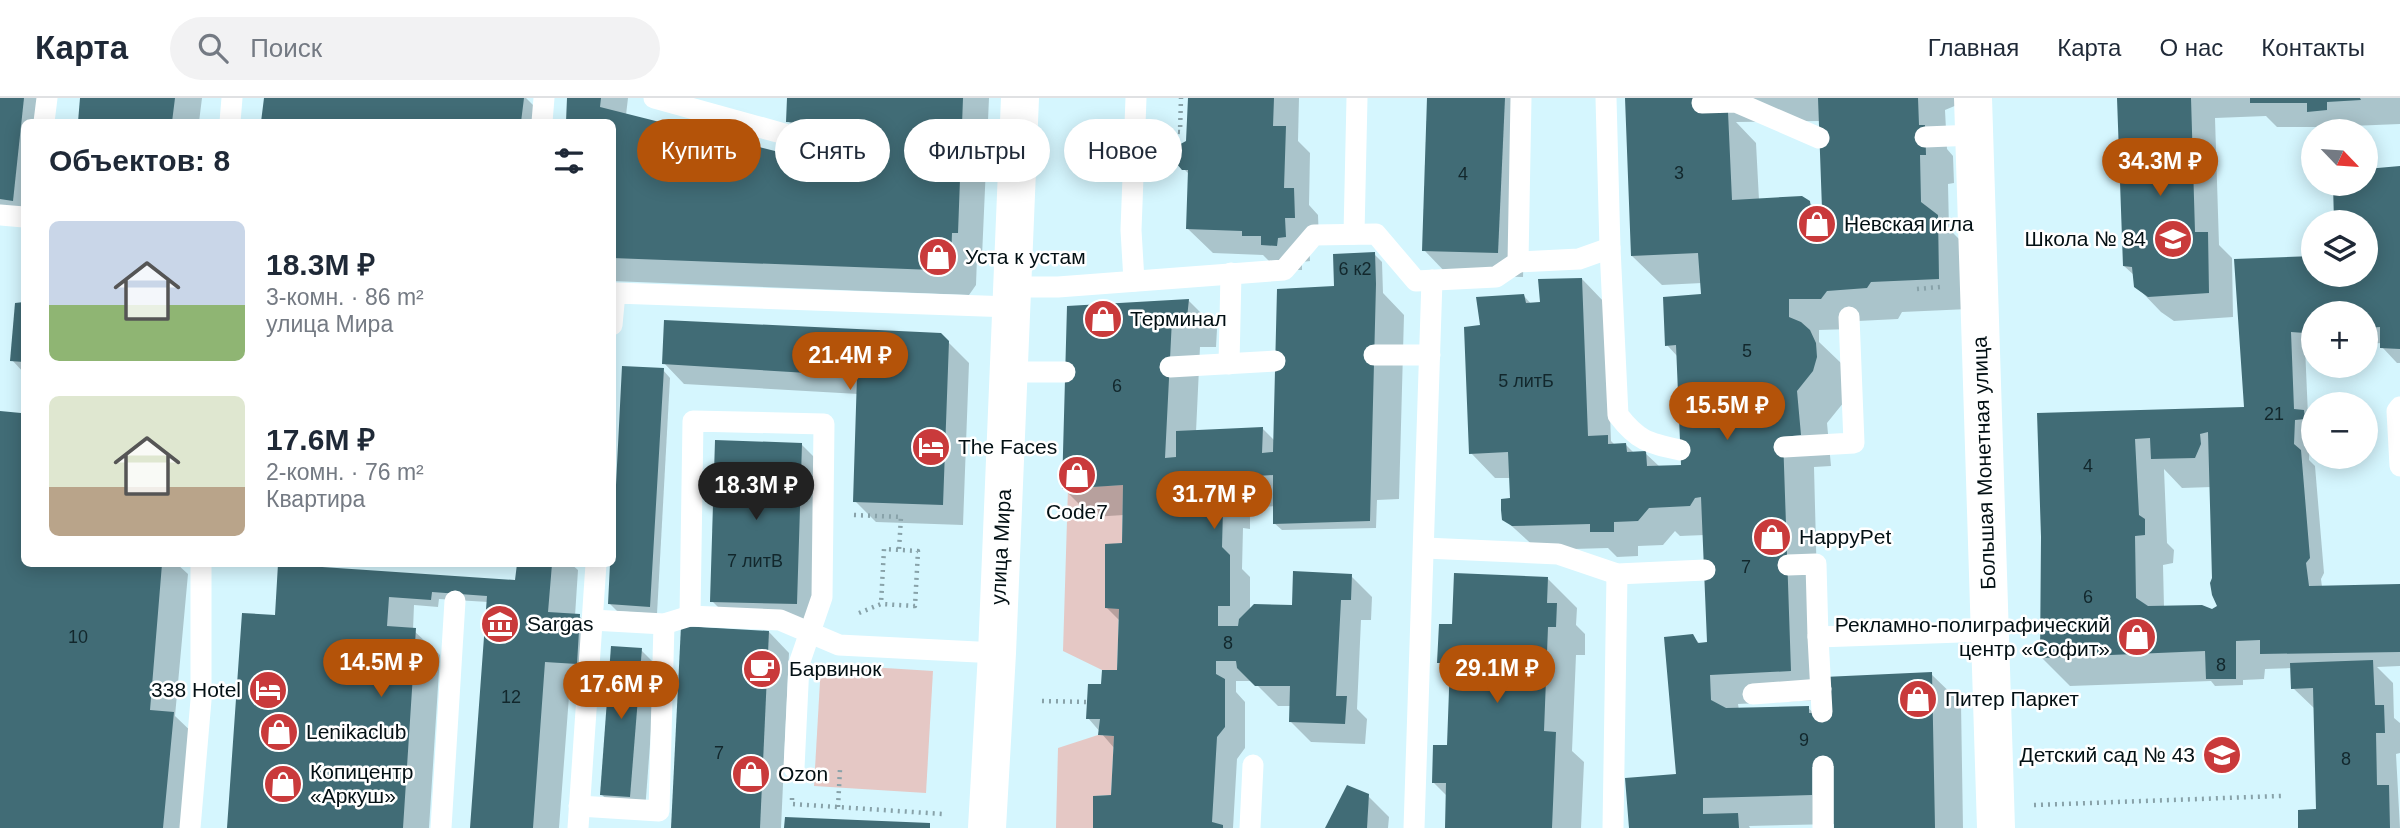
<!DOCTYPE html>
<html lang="ru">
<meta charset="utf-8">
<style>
:root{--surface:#fff;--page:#f2f2f3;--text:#1f2937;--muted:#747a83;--line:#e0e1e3;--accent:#b45309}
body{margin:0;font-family:Arial,sans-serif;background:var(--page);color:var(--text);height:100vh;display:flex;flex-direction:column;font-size:26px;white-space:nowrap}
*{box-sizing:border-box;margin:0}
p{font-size:23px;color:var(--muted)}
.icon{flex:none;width:38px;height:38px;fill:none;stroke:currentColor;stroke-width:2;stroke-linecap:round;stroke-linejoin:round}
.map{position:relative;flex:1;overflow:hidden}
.drawer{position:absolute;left:21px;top:21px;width:595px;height:448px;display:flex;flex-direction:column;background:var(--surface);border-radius:10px;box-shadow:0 4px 18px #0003}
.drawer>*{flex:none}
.banner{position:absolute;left:637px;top:21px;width:665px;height:63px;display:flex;gap:14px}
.needle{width:46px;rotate:115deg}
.controls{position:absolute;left:2301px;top:21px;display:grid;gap:14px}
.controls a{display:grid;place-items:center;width:77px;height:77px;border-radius:50%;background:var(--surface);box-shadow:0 4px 18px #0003;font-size:35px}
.price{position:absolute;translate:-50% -60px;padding:0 16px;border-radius:24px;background:var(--accent);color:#fff;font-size:23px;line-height:46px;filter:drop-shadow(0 2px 4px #0008)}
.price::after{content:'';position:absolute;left:50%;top:42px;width:21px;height:16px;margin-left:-10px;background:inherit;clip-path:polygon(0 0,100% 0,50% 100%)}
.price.current{background:#222;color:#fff}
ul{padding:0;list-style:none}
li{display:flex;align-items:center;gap:21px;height:175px;padding:0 28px}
li span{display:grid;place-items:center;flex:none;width:196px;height:140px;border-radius:10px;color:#555}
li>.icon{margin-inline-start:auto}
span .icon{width:84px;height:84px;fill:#fffc;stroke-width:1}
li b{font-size:30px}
h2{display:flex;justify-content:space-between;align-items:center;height:84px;padding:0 28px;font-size:30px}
.tag{padding:0 24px;border-radius:32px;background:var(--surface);box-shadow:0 4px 18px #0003;font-size:24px;line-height:63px}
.tag.current{background:var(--accent);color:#fff}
header{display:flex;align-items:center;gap:42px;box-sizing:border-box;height:98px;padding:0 35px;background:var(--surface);border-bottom:2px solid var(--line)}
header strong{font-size:33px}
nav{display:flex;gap:38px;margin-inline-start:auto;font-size:24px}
.search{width:490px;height:63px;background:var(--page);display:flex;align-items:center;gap:18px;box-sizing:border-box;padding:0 24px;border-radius:38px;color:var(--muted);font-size:26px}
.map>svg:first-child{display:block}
.green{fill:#e5c8c5}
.shadow{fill:#0003;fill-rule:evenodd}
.building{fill:#416c76;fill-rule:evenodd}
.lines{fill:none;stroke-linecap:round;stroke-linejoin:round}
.path{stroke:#88a2a9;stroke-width:4.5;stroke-dasharray:2 5;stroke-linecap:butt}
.lane{stroke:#fff;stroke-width:21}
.street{stroke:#fff;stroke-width:38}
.secondary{stroke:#fff;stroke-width:38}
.labels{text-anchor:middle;stroke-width:5;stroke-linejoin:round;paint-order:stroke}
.number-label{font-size:18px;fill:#12272c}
.poi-label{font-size:21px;fill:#031014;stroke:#fff;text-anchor:start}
.street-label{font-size:21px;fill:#031014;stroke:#fff}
</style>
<header>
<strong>Карта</strong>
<div class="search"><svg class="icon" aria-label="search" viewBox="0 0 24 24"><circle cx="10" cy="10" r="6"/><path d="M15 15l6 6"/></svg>Поиск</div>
<nav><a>Главная</a><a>Карта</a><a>О нас</a><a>Контакты</a></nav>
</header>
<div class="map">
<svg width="2400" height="730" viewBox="0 0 2400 730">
<rect width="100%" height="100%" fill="#d5f6fe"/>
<g class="green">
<polygon points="1123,387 1122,445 1105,447 1105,509 1119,511 1117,572 1102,572 1063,553 1068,390"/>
<polygon points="821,566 933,573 926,695 814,688"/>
<polygon points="1098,637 1114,638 1111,697 1094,698 1093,730 1056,730 1058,650"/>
</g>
<g class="shadow">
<polygon points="0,0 46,0 43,24 24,24 24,122 0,119"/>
<polygon points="82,0 202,0 199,24 79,24"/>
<polygon points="266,0 526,0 548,22 548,24 263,24"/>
<polygon points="569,0 628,0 626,17 837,70 856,59 857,50 813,48 788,23 789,0 989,0 982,159 977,159 976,187 969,197 612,183 612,24 568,24"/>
<polygon points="1189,0 1299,0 1298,43 1310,55 1309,107 1318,117 1319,144 1309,144 1310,163 1302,164 1302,172 1288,172 1279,162 1269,163 1263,157 1213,155 1188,131 1190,77 1177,64 1187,44"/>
<polygon points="1428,0 1530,0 1523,179 1448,177 1424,152"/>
<path d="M1626,0H1963L1957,7L1945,12L1947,51L1953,58L1954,85L1948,86L1949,131L1966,148L1969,211L1902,214L1898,221L1858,223L1852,231L1819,232V244L1841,265L1844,304L1827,325L1831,368L1814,369L1820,602L1738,606L1739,612L1808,610L1815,616L1931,576L1961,605L1963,730H1836V726L1749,728L1750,730H1631L1678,677L1692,538L1700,546L1709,545L1705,437L1680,438L1675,433L1663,447L1638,448V458L1617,459L1608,450L1538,452L1504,421L1512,402L1511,380H1495L1471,355L1481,229L1524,198L1532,207L1542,206L1582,181L1606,206L1611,343L1616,348L1626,347L1634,355H1645L1660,369L1682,368L1678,259L1667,247L1702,197V185L1662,187L1632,158ZM1821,23L1824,113H1818L1809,104L1759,102L1756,45L1736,24Z"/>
<polygon points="2119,0 2400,0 2400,26 2351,28 2351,33 2329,33 2324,29 2277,29 2266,18 2215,20 2219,147 2232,160 2233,219 2174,223 2161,214 2136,188 2135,178 2124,168"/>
<path d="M2400,70V265H2397L2382,249V245L2366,246V215H2314V252L2310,249L2305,248L2308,318L2314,324V336H2310L2309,362L2315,368L2324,475L2321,481L2322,489L2400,488V568L2377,569L2393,585L2394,620L2400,625V655L2396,656L2400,730H2300L2318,713L2315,611L2293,590L2292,570L2265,571L2264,581L2243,582V587L2215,588L2211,583L2070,588L2041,559L2042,439L2039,316L2247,315L2314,177H2366V124H2336L2335,86H2366V72ZM2164,371L2182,390L2212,389L2214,480L2220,509L2212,513L2164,509L2163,467L2173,465L2174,452L2167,445Z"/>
<polygon points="1374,156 1382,164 1383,195 1404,217 1399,401 1377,402 1376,430 1282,432 1274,425 1275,408 1250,410 1250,431 1243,430 1242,471 1250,479 1250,513 1293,509 1351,478 1372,499 1371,522 1361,522 1357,611 1367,621 1365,646 1311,644 1290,623 1291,608 1278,608 1253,583 1236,583 1236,594 1245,604 1245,650 1237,661 1233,730 1094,730 1113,699 1115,651 1088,620 1102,588 1119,574 1120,523 1106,509 1124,447 1124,417 1092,419 1063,390 1069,210 1188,202 1217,231 1216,249 1200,249 1196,334 1262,330 1275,343 1339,190"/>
<polygon points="24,206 24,275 12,262 17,207"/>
<polygon points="948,244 969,265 963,427 876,424 855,403 858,296 684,286 664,265"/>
<polygon points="663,272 670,280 657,516 617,513 610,506"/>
<polygon points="24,286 24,466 177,466 188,476 175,618 198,640 190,730 0,730 0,315 23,317"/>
<polygon points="801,346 822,367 817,526 733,524 712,503"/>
<polygon points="519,466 571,466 578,472 575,518 579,518 587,525 584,573 571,572 559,730 472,730 488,504 439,501 438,509 414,507 413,532 440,557 429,730 229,730 276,519 280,468 517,484"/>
<polygon points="1547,480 1577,510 1576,527 1585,536 1585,557 1576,557 1572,653 1584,664 1581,730 1447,730 1448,699 1433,684 1449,649 1451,577 1439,564 1454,528"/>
<polygon points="769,534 789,555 781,730 673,730"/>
<polygon points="641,552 656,567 645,713 617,711 601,696"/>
<polygon points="1368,698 1389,719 1388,730 1327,730"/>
</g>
<g class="building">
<polygon points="0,0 24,0 13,103 0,101"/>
<polygon points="80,0 175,0 172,24 78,24"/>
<polygon points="264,0 524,0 521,24 261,24"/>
<polygon points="567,0 601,0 600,9 835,68 838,55 855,57 857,27 786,24 787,0 963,0 958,135 952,135 951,162 944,172 934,172 612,160 612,24 566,24"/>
<polygon points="1188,0 1274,0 1273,28 1286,28 1284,90 1294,90 1295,120 1285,120 1286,139 1278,140 1277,148 1261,147 1261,138 1242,138 1242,133 1186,131 1188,72 1182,72 1176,65 1175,49 1186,43"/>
<polygon points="1427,0 1505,0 1498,155 1422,153"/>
<polygon points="1625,0 1701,0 1728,14 1732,102 1802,98 1810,103 1811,112 1822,111 1818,0 1918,0 1919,27 1925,27 1926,57 1920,57 1921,104 1938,117 1939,181 1871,184 1867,190 1827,193 1821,201 1789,201 1789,219 1801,224 1810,232 1816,245 1817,259 1813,273 1797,293 1801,337 1783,339 1791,573 1710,577 1711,602 1726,610 1809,608 1809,615 1832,614 1824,579 1932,574 1935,730 1834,730 1834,668 1812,669 1812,697 1703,700 1703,716 1738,715 1739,730 1629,730 1625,680 1676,676 1664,539 1693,536 1698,545 1707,544 1701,399 1695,400 1690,408 1649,410 1638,423 1614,424 1614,434 1590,434 1590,426 1512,428 1502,422 1501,412 1501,401 1510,400 1508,354 1469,356 1464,229 1480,227 1476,199 1524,196 1526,205 1540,204 1538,181 1582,180 1588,338 1608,337 1608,346 1626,345 1627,354 1646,353 1647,368 1681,367 1676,247 1665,248 1663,199 1701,196 1698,155 1631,158"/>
<polygon points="2117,0 2191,0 2195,134 2208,134 2209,195 2148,199 2134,189 2132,169 2123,168"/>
<polygon points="2250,0 2360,0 2361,2 2327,4 2327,12 2307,14 2307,5 2250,5"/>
<path d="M2400,68V251L2380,250V229L2366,230V215H2314V248H2307L2305,235L2291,234L2294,311L2304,312L2305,321L2295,322L2294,346L2301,352L2310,460L2306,465L2309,488L2400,486V554L2260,556V542L2236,543V581H2206L2205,553L2040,560L2041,439L2037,315L2244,309L2234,161L2314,158V177H2366V124H2334L2333,86H2366V71ZM2208,334L2212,480L2210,485L2212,497L2217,508L2212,511L2202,507L2148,508L2136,500L2135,438L2145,437V421L2139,417L2135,341L2150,340L2151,361L2195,360L2201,346L2200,336Z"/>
<polygon points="1375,154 1376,186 1370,423 1273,426 1273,377 1230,380 1230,411 1223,410 1222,449 1230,457 1230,508 1218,508 1218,528 1238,528 1239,521 1254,506 1292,507 1293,473 1352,476 1351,502 1341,502 1336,598 1347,598 1345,626 1289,624 1290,588 1255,588 1237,570 1236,563 1216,563 1216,576 1225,581 1225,629 1217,639 1212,724 1223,727 1223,730 1093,730 1093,698 1111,697 1114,638 1098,637 1100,621 1086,621 1088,586 1101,586 1102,572 1117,572 1119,511 1105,510 1105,446 1122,445 1123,387 1062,391 1067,208 1189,201 1187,220 1172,221 1165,360 1176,359 1176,333 1263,329 1262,355 1273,354 1277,191 1334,188 1333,156"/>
<polygon points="24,204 24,264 10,263 15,205"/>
<polygon points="664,222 941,235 949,243 943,407 853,404 857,278 662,266"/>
<polygon points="622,268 664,270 650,509 608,506 610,466 612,466"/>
<polygon points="22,291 24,291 24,466 162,466 150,612 174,614 163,730 0,730 0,313 21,315"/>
<polygon points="715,342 802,345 797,506 710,504"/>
<polygon points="278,466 515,482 517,466 552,466 548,514 580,516 577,566 545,564 533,730 470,730 487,498 432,494 431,502 389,499 387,528 416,530 403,730 227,730 242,515 275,517"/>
<polygon points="1454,475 1548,479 1547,505 1557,505 1556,529 1548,529 1544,633 1556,634 1552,730 1445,730 1446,685 1432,685 1433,647 1447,647 1450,565 1437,565 1439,526 1452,526"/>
<polygon points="681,528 769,533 760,730 671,730"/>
<polygon points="611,548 642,550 630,699 600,697"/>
<polygon points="2373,562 2375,607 2384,607 2385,635 2376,635 2377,687 2389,687 2390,730 2298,730 2298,712 2316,711 2313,590 2291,591 2290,565"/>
<polygon points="1347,687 1369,696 1367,730 1325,730"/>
<polygon points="785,719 930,725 930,730 784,730"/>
</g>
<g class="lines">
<g class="path">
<polyline points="1164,33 1180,34 1181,0"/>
<polyline points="1917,191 1940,189"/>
<polyline points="854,417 901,419 899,452"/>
<polyline points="859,515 881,506 915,508 918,453 884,451 881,506"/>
<polyline points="1042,603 1087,604"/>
<polyline points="792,700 792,706 943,716"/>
<polyline points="2034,707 2281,698"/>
<polyline points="838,709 840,671"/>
</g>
<g class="lane">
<polyline points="654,0 792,38 856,41"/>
<path d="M1606,0L1610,150L1618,317C1638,343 1648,345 1680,352"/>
<polyline points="1702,5 1736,4 1819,40"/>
<polyline points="44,24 47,0"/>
<polyline points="230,24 232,0"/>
<polyline points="542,24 544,0"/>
<polyline points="1925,39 1975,37"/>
<polyline points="961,48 1018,50"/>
<polyline points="0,117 24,119"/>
<polyline points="1354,136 1357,0"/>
<polyline points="1518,164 1579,161 1610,150"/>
<polyline points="1134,183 1131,132 1136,0"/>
<polyline points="1012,189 1058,189 1284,172 1314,137 1376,136 1416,183 1496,179 1518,164 1521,0"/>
<polyline points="612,227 615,195 1011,209"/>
<polyline points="1374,257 1430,257"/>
<polyline points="1229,266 1231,175"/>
<polyline points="1170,269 1275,263"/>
<polyline points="1009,274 1065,274"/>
<polyline points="2400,309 2397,313 2400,368"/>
<polyline points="1784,349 1854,345 1849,219"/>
<polyline points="1425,450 1558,456 1617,476 1705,472"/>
<polyline points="1788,467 1816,466 1818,539 1989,533"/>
<polyline points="690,518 693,323 824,326 822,499 799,566 794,670"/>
<polyline points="592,522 664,526 690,518 780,522 839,547 997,555"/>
<polyline points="1818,539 1822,614"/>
<polyline points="1753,596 1821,591"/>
<polyline points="1823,668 1823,730"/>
<polyline points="579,708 659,713 664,526"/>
<polyline points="190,730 201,602 201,466"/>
<polyline points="441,730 455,503"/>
<polyline points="578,730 596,466"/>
<polyline points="1250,730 1253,667"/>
<polyline points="1414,730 1432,182"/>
<polyline points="1613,730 1617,476"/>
</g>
<polyline class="street" points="1973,0 1996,730"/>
<polyline class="secondary" points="987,730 997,555 1020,0"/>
</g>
<defs>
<symbol id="shop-disc" viewBox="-11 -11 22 22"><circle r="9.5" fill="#c93a3b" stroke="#fff"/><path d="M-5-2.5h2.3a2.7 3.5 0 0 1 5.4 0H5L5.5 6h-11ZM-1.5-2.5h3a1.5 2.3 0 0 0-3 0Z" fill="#fff"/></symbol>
<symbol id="school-disc" viewBox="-11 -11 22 22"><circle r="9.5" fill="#c93a3b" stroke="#fff"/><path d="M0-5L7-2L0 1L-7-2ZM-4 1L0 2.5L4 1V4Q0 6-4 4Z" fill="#fff"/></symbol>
<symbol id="hotel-disc" viewBox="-11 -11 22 22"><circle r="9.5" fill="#c93a3b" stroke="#fff"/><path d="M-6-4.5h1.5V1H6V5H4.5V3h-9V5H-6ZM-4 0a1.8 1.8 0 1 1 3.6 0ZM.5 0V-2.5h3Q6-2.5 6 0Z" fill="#fff"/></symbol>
<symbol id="museum-disc" viewBox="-11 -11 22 22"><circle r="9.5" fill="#c93a3b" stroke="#fff"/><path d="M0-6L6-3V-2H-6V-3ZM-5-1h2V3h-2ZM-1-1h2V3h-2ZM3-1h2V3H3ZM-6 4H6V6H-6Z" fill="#fff"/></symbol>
<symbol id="cafe-disc" viewBox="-11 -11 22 22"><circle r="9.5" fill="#c93a3b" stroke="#fff"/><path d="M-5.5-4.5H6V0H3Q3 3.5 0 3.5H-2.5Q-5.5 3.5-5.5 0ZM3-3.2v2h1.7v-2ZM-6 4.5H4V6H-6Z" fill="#fff"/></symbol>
</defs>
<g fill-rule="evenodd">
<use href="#shop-disc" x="1795" y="104" width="44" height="44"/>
<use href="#school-disc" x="2151" y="119" width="44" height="44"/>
<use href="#shop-disc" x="916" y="137" width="44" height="44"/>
<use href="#shop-disc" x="1081" y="199" width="44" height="44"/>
<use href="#hotel-disc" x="909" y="327" width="44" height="44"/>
<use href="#shop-disc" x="1055" y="355" width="44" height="44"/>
<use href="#shop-disc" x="1750" y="417" width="44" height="44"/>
<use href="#museum-disc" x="478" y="504" width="44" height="44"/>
<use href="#shop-disc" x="2115" y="517" width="44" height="44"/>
<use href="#cafe-disc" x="740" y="549" width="44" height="44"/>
<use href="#hotel-disc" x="246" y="570" width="44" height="44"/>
<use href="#shop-disc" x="1896" y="579" width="44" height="44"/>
<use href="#shop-disc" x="257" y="612" width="44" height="44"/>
<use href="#school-disc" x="2200" y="635" width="44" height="44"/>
<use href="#shop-disc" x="729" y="654" width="44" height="44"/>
<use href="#shop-disc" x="261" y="664" width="44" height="44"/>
</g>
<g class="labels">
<g class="number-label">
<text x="1679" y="81">3</text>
<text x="1463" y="82">4</text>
<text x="1355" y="177">6 к2</text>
<text x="1747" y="259">5</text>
<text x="1526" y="289">5 литБ</text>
<text x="1117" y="294">6</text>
<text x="2274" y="322">21</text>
<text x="2088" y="374">4</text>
<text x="755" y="469">7 литВ</text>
<text x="1746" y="475">7</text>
<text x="2088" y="505">6</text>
<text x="78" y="545">10</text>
<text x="1228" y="551">8</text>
<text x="2221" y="573">8</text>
<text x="511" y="605">12</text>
<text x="1804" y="648">9</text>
<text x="719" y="661">7</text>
<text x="2346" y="667">8</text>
</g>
<g class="poi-label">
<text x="1844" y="133">Невская игла</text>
<text x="2146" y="148" text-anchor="end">Школа № 84</text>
<text x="965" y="166">Уста к устам</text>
<text x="1130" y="228">Терминал</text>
<text x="958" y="356">The Faces</text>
<text x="1077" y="421" text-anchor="middle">Code7</text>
<text x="1799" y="446">HappyPet</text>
<text x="527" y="533">Sargas</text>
<text x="2110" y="534" text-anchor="end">Рекламно-полиграфический<tspan x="2110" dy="24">центр «Софит»</tspan></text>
<text x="789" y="578">Барвинок</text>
<text x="241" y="599" text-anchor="end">338 Hotel</text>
<text x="1945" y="608">Питер Паркет</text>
<text x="306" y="641">Lenikaclub</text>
<text x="2195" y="664" text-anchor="end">Детский сад № 43</text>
<text x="310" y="681">Копицентр<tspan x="310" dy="24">«Аркуш»</tspan></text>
<text x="778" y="683">Ozon</text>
</g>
<g class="street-label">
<text transform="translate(1984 365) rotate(-92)" y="7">Большая Монетная улица</text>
<text transform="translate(1001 449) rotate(-87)" y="7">улица Мира</text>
</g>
</g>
</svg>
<div class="controls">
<a><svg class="needle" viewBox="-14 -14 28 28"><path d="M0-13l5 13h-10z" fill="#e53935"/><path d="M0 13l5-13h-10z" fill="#747a83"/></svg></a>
<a><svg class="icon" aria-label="layers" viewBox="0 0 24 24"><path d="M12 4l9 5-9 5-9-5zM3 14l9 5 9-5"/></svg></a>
<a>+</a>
<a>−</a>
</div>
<b class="price" style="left:2160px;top:100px">34.3M ₽</b>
<b class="price" style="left:850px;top:294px">21.4M ₽</b>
<b class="price" style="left:1727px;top:344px">15.5M ₽</b>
<b class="price current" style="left:756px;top:424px">18.3M ₽</b>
<b class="price" style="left:1214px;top:433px">31.7M ₽</b>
<b class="price" style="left:381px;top:601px">14.5M ₽</b>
<b class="price" style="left:1497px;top:607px">29.1M ₽</b>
<b class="price" style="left:621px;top:623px">17.6M ₽</b>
<div class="banner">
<a class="tag current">Купить</a>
<a class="tag">Снять</a>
<a class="tag">Фильтры</a>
<a class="tag">Новое</a>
</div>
<section class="drawer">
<h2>Объектов: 8<svg class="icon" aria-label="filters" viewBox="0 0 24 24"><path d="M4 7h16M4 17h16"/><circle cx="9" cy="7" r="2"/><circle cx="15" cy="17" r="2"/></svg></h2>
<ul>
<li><span style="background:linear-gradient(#c9d6e8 60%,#8fb573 0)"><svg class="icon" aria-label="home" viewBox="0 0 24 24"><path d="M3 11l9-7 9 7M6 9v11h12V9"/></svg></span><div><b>18.3M ₽</b><p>3-комн. · 86 m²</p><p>улица Мира</p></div></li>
<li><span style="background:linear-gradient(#dfe7d0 65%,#b9a48a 0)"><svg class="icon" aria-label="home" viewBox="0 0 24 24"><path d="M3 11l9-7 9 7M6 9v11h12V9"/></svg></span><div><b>17.6M ₽</b><p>2-комн. · 76 m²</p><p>Квартира</p></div></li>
</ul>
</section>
</div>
